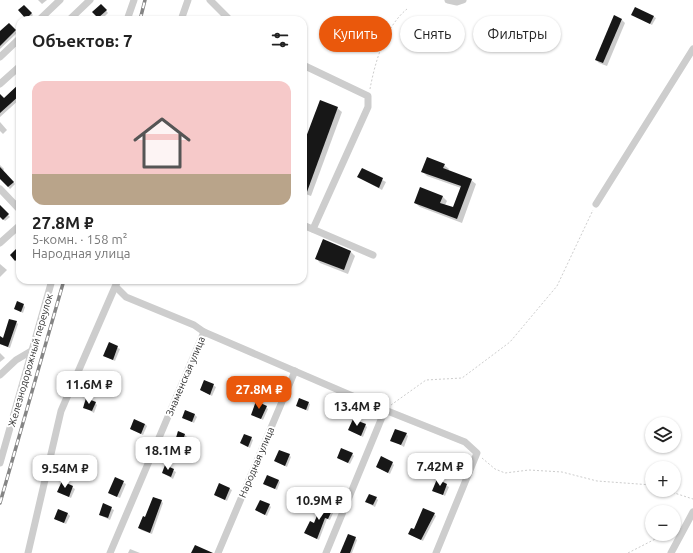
<!DOCTYPE html>
<html lang="ru">
<meta charset="utf-8">
<style>
:root{--surface:#fff;--page:#f2f2f2;--text:#222;--muted:#767676;--line:#e0e0e0;--accent:#ea580c}
body{margin:0;font-family:Ubuntu,sans-serif;background:var(--page);color:var(--text);height:100vh;display:flex;flex-direction:column;font-size:15px;white-space:nowrap}
*{box-sizing:border-box;margin:0}
p{font-size:13px;color:var(--muted)}
.icon{flex:none;width:22px;height:22px;fill:none;stroke:currentColor;stroke-width:2;stroke-linecap:round;stroke-linejoin:round}
.map{position:relative;flex:1;overflow:hidden}
.side{position:absolute;left:16px;top:16px;width:291px;height:268px;display:flex;flex-direction:column;background:var(--surface);border-radius:12px;box-shadow:0 1px 3px #0004}
.side>*{flex:none}
.guide{position:absolute;left:319px;top:16px;width:314px;height:36px;display:flex;gap:8px}
.tools{position:absolute;left:645px;top:417px;display:grid;gap:8px}
.tools a{display:grid;place-items:center;width:36px;height:36px;border-radius:50%;background:var(--surface);box-shadow:0 1px 3px #0004;font-size:20px}
.price{position:absolute;translate:-50% -34px;padding:0 9px;border-radius:8px;background:#fff;color:#222;font-size:13px;line-height:26px;filter:drop-shadow(0 1px 2px #0008)}
.price::after{content:'';position:absolute;left:50%;top:24px;width:12px;height:9px;margin-left:-6px;background:inherit;clip-path:polygon(0 0,100% 0,50% 100%)}
.price.selected{background:var(--accent);color:#fff}
ul{padding:0;list-style:none}
li{display:grid;align-content:center;gap:8px;height:212px;padding:0 16px}
li+li{border-top:1px solid var(--line)}
li span{display:grid;place-items:center;height:124px;border-radius:12px;color:#555}
li>.icon{margin-inline-start:auto}
span .icon{width:72px;height:72px;fill:#fffc;stroke-width:1}
li b{font-size:17px}
h2{display:flex;justify-content:space-between;align-items:center;height:48px;padding:0 16px;font-size:17px}
.pill{padding:0 14px;border-radius:18px;background:var(--surface);box-shadow:0 1px 3px #0004;font-size:14px;line-height:36px}
.pill.selected{background:var(--accent);color:#fff}
.map>svg:first-child{display:block}
.shadow{fill:#0003}
.building{fill:#171717}
.lines{fill:none;stroke-linecap:round;stroke-linejoin:round}
.path{stroke:#cdcdcd;stroke-width:1;stroke-dasharray:2 2;stroke-linecap:butt}
.minor{stroke:#cdcdcd;stroke-width:7}
.rail-casing{stroke:#858585;stroke-width:3.5}
.rail{stroke:#fff;stroke-width:2;stroke-dasharray:6;stroke-linecap:butt}
.labels{text-anchor:middle;stroke-width:4;stroke-linejoin:round;paint-order:stroke}
.street-label{font-size:10px;fill:#303030;stroke:#fff}
</style>
<div class="map">
<svg width="693" height="553" viewBox="0 0 693 553">
<rect width="100%" height="100%" fill="#fff"/>
<g class="shadow">
<polygon points="38,0 47,0 42,4"/>
<polygon points="101,5 108,13 101,20 94,12"/>
<polygon points="24,6 33,15 28,20 19,10"/>
<polygon points="636,8 656,18 652,25 633,15"/>
<polygon points="622,20 625,23 607,66 599,63 596,60"/>
<polygon points="9,24 17,33 0,49 0,37"/>
<polygon points="20,84 20,99 0,117 0,100 4,99"/>
<polygon points="320,101 337,108 342,112 311,196 303,193 303,148"/>
<polygon points="0,122 7,130 3,134 0,131"/>
<polygon points="0,165 4,169 3,171 15,184 10,189 0,178"/>
<polygon points="444,165 449,169 448,171 471,180 476,184 462,223 420,207 415,203 443,197 447,201 445,205 454,209 461,188 427,176 423,172"/>
<polygon points="362,169 386,182 382,190 358,177"/>
<polygon points="2,209 10,217 5,221 0,216 0,211"/>
<polygon points="323,240 351,252 355,256 348,274 320,263 316,258"/>
<polygon points="20,249 20,260 18,262 11,255"/>
<polygon points="0,264 7,270 0,277"/>
<polygon points="23,305 25,307 23,313 15,309"/>
<polygon points="16,322 18,324 10,348 0,344 0,338 4,339"/>
<polygon points="109,344 120,349 115,361 104,356"/>
<polygon points="0,353 5,358 0,362"/>
<polygon points="109,378 111,380 108,389 94,382"/>
<polygon points="205,381 216,387 212,396 201,390"/>
<polygon points="95,403 97,405 94,413 84,407"/>
<polygon points="308,403 310,404 308,411 297,406"/>
<polygon points="266,407 268,409 263,420 252,414"/>
<polygon points="195,415 197,417 194,423 183,417"/>
<polygon points="145,424 147,426 143,435 131,429"/>
<polygon points="365,425 367,427 363,437 349,430"/>
<polygon points="406,434 408,436 404,447 392,440"/>
<polygon points="185,435 187,437 184,445 176,441"/>
<polygon points="251,438 253,440 250,448 241,443"/>
<polygon points="352,454 354,456 350,464 338,458"/>
<polygon points="289,455 291,457 287,467 275,461"/>
<polygon points="392,463 394,465 390,474 377,467"/>
<polygon points="82,465 84,467 81,475 68,469"/>
<polygon points="166,467 176,472 173,479 163,473"/>
<polygon points="115,478 126,484 120,498 111,494"/>
<polygon points="278,480 280,482 277,490 264,483"/>
<polygon points="438,481 449,487 445,496 434,490"/>
<polygon points="63,482 75,489 71,498 59,492"/>
<polygon points="230,489 232,490 227,501 215,495"/>
<polygon points="376,498 378,500 375,507 366,502"/>
<polygon points="161,501 163,503 152,534 141,530 139,528 146,518"/>
<polygon points="104,505 114,510 110,520 100,515"/>
<polygon points="269,505 271,507 267,516 256,510"/>
<polygon points="332,509 334,511 330,520 327,519 319,540 305,533"/>
<polygon points="68,514 70,516 66,524 55,519"/>
<polygon points="434,514 436,516 423,541 409,534"/>
<polygon points="355,538 357,540 352,553 341,553"/>
<polygon points="130,549 140,553 128,553"/>
</g>
<g class="building">
<polygon points="101,4 107,10 98,18 92,12"/>
<polygon points="24,5 32,13 26,19 18,10"/>
<polygon points="635,7 654,16 650,24 631,15"/>
<polygon points="614,15 622,19 603,63 595,60"/>
<polygon points="9,23 16,30 0,46 0,31"/>
<polygon points="20,83 20,95 0,113 0,94 4,98"/>
<polygon points="320,100 338,107 304,200 303,145"/>
<polygon points="427,157 445,164 443,168 472,179 457,219 414,203 420,187 443,196 440,203 453,207 461,186 421,172"/>
<polygon points="0,167 14,182 8,187 0,179"/>
<polygon points="362,168 383,178 379,188 357,177"/>
<polygon points="0,205 9,214 3,220 0,217"/>
<polygon points="323,239 351,251 344,270 315,259"/>
<polygon points="20,245 20,257 15,261 10,255"/>
<polygon points="17,301 24,304 21,312 14,309"/>
<polygon points="9,319 17,321 8,347 0,344 0,336 3,338"/>
<polygon points="109,342 118,346 113,360 103,356"/>
<polygon points="97,372 110,377 106,388 93,383"/>
<polygon points="204,380 214,384 210,395 200,390"/>
<polygon points="86,398 96,402 92,411 83,408"/>
<polygon points="299,398 309,402 306,410 296,406"/>
<polygon points="256,401 267,406 261,419 251,415"/>
<polygon points="185,410 195,414 192,422 182,418"/>
<polygon points="134,419 145,424 141,434 130,429"/>
<polygon points="353,419 366,424 361,436 348,430"/>
<polygon points="395,429 407,433 401,445 390,441"/>
<polygon points="178,431 185,434 182,444 175,441"/>
<polygon points="244,434 252,437 248,447 240,443"/>
<polygon points="341,448 353,453 348,463 337,458"/>
<polygon points="279,450 290,454 285,466 274,461"/>
<polygon points="381,456 393,462 388,473 376,467"/>
<polygon points="71,460 83,464 79,474 67,469"/>
<polygon points="165,465 174,469 171,477 162,473"/>
<polygon points="267,475 279,480 275,489 263,484"/>
<polygon points="115,477 124,481 117,497 108,493"/>
<polygon points="437,479 447,484 443,495 432,491"/>
<polygon points="62,481 73,486 69,497 57,492"/>
<polygon points="219,483 230,488 225,500 214,495"/>
<polygon points="369,494 377,497 373,505 365,502"/>
<polygon points="153,497 162,500 150,533 138,528 143,516 145,517"/>
<polygon points="260,500 270,504 265,515 255,510"/>
<polygon points="103,503 112,507 108,518 99,515"/>
<polygon points="322,503 333,508 328,519 325,518 317,539 304,533 310,521 314,523"/>
<polygon points="423,508 435,513 421,540 408,534 411,528 414,529"/>
<polygon points="58,509 68,513 64,523 54,519"/>
<polygon points="348,534 356,537 350,553 340,553"/>
<polygon points="195,545 213,553 191,553"/>
</g>
<g class="lines">
<g class="path">
<path d="M370,89C375,62 385,27 407,9"/>
<polyline points="391,405 426,380 462,378 510,342 557,286 593,210"/>
<polyline points="482,458 495,469 505,473 529,470 562,472 597,481 652,485"/>
<polyline points="665,490 693,499"/>
<polyline points="628,553 665,534"/>
</g>
<g class="minor">
<polyline points="210,0 230,20"/>
<polyline points="448,0 457,2 463,0"/>
<polyline points="39,20 60,0"/>
<polyline points="69,20 90,0"/>
<polyline points="127,20 134,0"/>
<polyline points="181,20 188,0"/>
<polyline points="0,57 20,38"/>
<polyline points="303,65 368,96 368,107 313,229"/>
<polyline points="0,84 20,66"/>
<polyline points="0,189 20,210"/>
<polyline points="596,204 693,49"/>
<polyline points="303,225 373,255"/>
<polyline points="0,243 20,225"/>
<polyline points="116,287 126,297 194,325 204,332 385,410 465,442 477,453 436,553"/>
<polyline points="0,375 16,360 33,350"/>
<polyline points="0,463 52,280"/>
<polyline points="28,553 61,411 118,280"/>
<polyline points="110,553 204,332"/>
<polyline points="218,553 295,371"/>
<polyline points="326,553 385,410"/>
<polyline points="671,553 693,512"/>
</g>
<defs>
<g id="rail">
<polyline points="140,20 145,0"/>
<polyline points="0,503 64,280"/>
</g>
</defs>
<use href="#rail" class="rail-casing"/>
<use href="#rail" class="rail"/>
</g>
<g class="labels">
<g class="street-label">
<text transform="translate(30 360) rotate(-74)" y="4">Железнодорожный переулок</text>
<text transform="translate(185 376) rotate(-67)" y="4">Знаменская улица</text>
<text transform="translate(256 462) rotate(-67)" y="4">Народная улица</text>
</g>
</g>
</svg>
<div class="tools">
<a><svg class="icon" aria-label="layers" viewBox="0 0 24 24"><path d="M12 4l9 5-9 5-9-5zM3 14l9 5 9-5"/></svg></a>
<a>+</a>
<a>−</a>
</div>
<b class="price" style="left:89px;top:405px">11.6M ₽</b>
<b class="price selected" style="left:259px;top:410px">27.8M ₽</b>
<b class="price" style="left:357px;top:427px">13.4M ₽</b>
<b class="price" style="left:168px;top:471px">18.1M ₽</b>
<b class="price" style="left:440px;top:487px">7.42M ₽</b>
<b class="price" style="left:65px;top:489px">9.54M ₽</b>
<b class="price" style="left:319px;top:521px">10.9M ₽</b>
<div class="guide">
<a class="pill selected">Купить</a>
<a class="pill">Снять</a>
<a class="pill">Фильтры</a>
</div>
<section class="side">
<h2>Объектов: 7<svg class="icon" aria-label="filters" viewBox="0 0 24 24"><path d="M4 7h16M4 17h16"/><circle cx="9" cy="7" r="2"/><circle cx="15" cy="17" r="2"/></svg></h2>
<ul>
<li><span style="background:linear-gradient(#f6c9c9 75%,#b9a48a 0)"><svg class="icon" aria-label="home" viewBox="0 0 24 24"><path d="M3 11l9-7 9 7M6 9v11h12V9"/></svg></span><div><b>27.8M ₽</b><p>5-комн. · 158 m²</p><p>Народная улица</p></div></li>
</ul>
</section>
</div>
